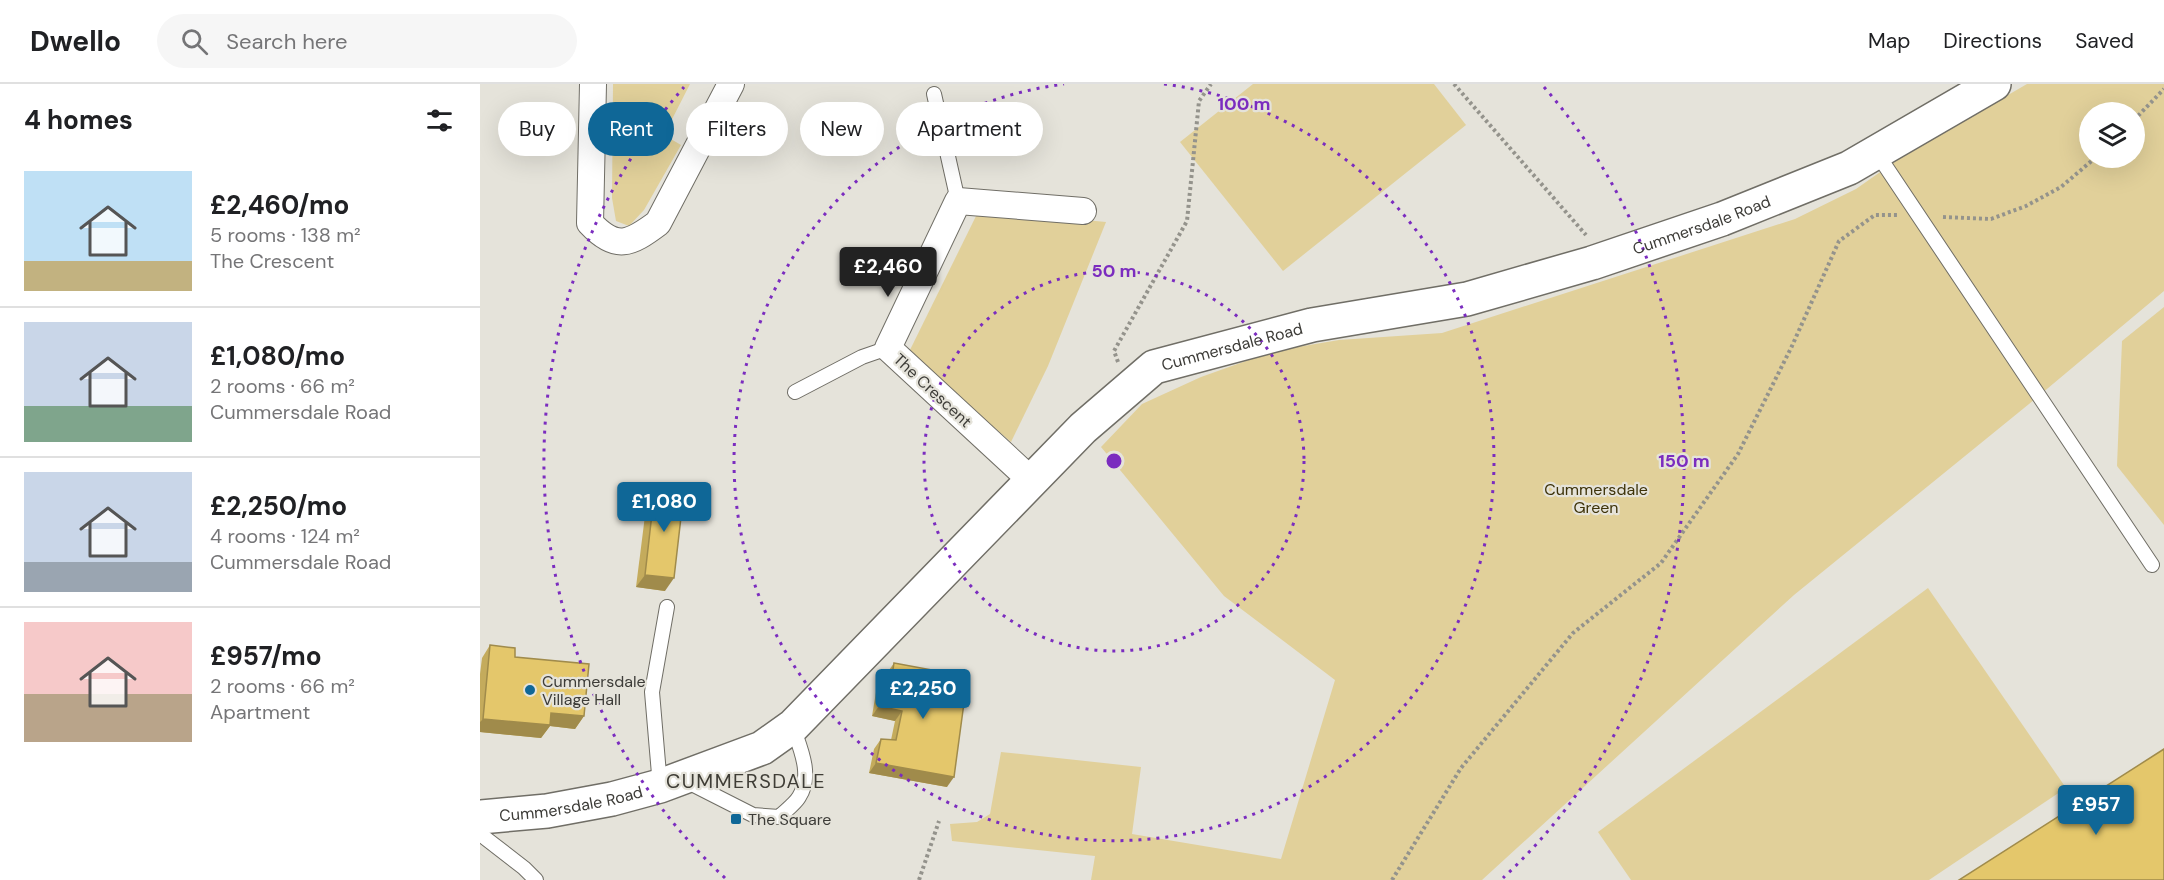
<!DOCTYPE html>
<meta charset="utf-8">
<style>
:root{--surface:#fff;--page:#f6f6f6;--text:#202124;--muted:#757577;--line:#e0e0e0;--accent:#0f6797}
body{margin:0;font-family:"DM Sans",sans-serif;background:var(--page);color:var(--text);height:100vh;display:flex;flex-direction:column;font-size:22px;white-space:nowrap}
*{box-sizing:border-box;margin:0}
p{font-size:20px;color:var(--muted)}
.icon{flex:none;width:33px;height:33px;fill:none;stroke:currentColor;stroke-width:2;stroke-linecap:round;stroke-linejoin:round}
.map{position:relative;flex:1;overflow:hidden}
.drawer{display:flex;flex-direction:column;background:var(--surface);width:480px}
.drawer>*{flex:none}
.guide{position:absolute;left:18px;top:18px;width:570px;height:54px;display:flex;gap:12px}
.fabs{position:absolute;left:1599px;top:18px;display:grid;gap:12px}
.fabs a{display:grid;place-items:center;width:66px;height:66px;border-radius:50%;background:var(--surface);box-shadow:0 6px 24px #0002;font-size:30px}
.price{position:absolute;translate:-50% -51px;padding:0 14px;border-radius:6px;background:var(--accent);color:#fff;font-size:20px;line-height:39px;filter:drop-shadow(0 2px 3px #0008)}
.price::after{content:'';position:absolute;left:50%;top:36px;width:18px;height:14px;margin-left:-9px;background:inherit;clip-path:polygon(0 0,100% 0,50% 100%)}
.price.on{background:#222;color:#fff}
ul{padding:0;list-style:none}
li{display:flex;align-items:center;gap:18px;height:150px;padding:0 24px}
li+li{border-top:2px solid var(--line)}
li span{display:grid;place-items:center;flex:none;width:168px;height:120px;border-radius:0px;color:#555}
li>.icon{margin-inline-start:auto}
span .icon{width:72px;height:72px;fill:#fffc;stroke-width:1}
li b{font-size:26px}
h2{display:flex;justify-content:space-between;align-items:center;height:72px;padding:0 24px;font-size:26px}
.tag{padding:0 21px;border-radius:27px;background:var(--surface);box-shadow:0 6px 24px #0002;font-size:21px;line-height:54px}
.tag.on{background:var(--accent);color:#fff}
header{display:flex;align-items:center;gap:36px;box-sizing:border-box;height:84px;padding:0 30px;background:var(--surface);border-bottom:2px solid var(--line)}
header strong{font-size:28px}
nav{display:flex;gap:33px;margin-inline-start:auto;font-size:21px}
.search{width:420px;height:54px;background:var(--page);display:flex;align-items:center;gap:15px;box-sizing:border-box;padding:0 21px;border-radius:33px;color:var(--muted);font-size:22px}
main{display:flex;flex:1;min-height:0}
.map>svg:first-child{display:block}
.green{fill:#e1d09a;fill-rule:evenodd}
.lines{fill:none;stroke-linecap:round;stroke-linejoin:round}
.service-casing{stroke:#706e66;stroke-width:16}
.minor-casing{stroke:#706e66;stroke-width:28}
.tertiary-casing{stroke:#706e66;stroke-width:36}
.path{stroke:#94938c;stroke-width:4;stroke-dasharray:3 3;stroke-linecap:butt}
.service{stroke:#fff;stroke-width:14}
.minor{stroke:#fff;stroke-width:26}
.tertiary{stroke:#fff;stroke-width:33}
.wall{fill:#c4ab5c}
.shaded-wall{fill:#a08b4b}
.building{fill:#e4c76b;stroke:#a08b4b;stroke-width:1.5}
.ring{fill:none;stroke:#7b2cbf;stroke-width:3;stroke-dasharray:3 6}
.poi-dot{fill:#0f6797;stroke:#e5e3da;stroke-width:2}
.labels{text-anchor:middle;stroke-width:4.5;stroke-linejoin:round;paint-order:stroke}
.street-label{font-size:16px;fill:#3d3c38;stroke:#e5e3da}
.park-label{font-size:16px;fill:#3e3309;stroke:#e5e3da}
.poi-label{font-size:16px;fill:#3d3c38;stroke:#e5e3da;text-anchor:start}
.quarter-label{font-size:20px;letter-spacing:1.5px;fill:#3f3d36;stroke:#e5e3da}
.centre{fill:#7b2cbf;stroke:#e5e3da;stroke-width:3}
.ring-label{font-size:18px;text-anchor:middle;font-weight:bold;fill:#7b2cbf;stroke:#e5e3da;stroke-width:4.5;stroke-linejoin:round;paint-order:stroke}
</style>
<header>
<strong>Dwello</strong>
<div class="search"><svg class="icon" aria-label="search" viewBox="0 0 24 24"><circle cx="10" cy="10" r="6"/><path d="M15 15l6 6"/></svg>Search here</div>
<nav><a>Map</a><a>Directions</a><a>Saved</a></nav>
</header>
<main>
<section class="drawer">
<h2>4 homes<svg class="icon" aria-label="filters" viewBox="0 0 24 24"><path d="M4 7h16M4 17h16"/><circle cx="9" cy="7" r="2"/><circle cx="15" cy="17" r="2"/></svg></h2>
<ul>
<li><span style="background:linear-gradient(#bfe0f5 75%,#c2b280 0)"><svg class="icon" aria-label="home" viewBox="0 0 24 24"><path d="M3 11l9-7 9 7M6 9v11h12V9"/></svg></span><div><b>£2,460/mo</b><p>5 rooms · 138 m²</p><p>The Crescent</p></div></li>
<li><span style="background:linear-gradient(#c9d6e8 70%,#7fa58c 0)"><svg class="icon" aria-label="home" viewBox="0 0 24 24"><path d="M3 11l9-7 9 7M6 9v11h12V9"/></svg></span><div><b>£1,080/mo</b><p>2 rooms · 66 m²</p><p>Cummersdale Road</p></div></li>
<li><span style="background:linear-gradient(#c9d6e8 75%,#9aa5b1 0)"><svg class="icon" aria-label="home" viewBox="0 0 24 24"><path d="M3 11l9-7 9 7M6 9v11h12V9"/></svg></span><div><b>£2,250/mo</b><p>4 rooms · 124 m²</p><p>Cummersdale Road</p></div></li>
<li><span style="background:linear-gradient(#f6c9c9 60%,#b9a48a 0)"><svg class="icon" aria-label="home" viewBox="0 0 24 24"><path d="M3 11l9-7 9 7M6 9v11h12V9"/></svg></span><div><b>£957/mo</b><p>2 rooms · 66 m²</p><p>Apartment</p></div></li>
</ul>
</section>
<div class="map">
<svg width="1684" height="796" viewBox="0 0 1684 796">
<rect width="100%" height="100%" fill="#e5e3da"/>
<g class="green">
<polygon points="133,0 210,0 184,51 201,61 164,126 149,142 136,137 132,114"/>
<polygon points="773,0 954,0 986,41 803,187 700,58"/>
<path d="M1547,0H1684V207L1549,320L1314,511L1002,796H611L615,772L472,757L470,740L497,738L510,730L521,668L661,683L652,750L801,775L855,596L744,512L621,363L662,320L721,293L794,267L859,256L962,249L1315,135L1376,105L1423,72ZM1610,28H1654V74H1610Z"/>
<polygon points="499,126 626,138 568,282 531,358 428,270"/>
<polygon points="1684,223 1684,441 1637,382 1642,257"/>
<polygon points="1448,504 1586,704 1449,796 1151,796 1118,748"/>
</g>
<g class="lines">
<defs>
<g id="service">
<polyline points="454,10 478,117"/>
<polyline points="1396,68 1672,481"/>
<polyline points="315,308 382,273 408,264"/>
<path d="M206,697L273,731L299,733C305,727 315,720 319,713C333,691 320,664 313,643"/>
<polyline points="180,702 172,608 187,523"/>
<polyline points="0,750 44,784 56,796"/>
</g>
<g id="minor">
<path d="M113,0L110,139C136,167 150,160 178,139L251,0"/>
<polyline points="552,397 408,264 478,117 603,127"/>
</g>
<g id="tertiary">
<path id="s1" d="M0,733L67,727L132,715L180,702L282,664L313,642L603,344L674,283L832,241L987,215L1112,179L1242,135L1369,84L1514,0"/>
</g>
</defs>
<use href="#service" class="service-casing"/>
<use href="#minor" class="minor-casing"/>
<use href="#tertiary" class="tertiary-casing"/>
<g class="path">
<polyline points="974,0 1106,151"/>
<polyline points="1654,36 1684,5"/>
<polyline points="1463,133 1511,135 1546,122 1581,103 1615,74"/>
<polyline points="638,278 634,267 707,137 719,17 731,0"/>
<polyline points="439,796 459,737"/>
<polyline points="912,796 981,684 1093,549 1181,479 1258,370 1312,262 1359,157 1395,131 1417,131"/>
</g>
<use href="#service" class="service"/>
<use href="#minor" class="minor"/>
<use href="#tertiary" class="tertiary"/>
</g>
<g class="wall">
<polygon points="175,403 185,507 156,503 167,416"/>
<polygon points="10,561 35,573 104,632 95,645 70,642 61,654 0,648 0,590 2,574"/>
<polygon points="414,579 472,602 467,703 389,689 394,665 401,655 411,656 415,637 392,632 396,608 403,599 406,598 407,589"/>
</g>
<g class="shaded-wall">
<polygon points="165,491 194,494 185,507 156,503"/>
<polygon points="399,622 422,627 415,637 392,632"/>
<polygon points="71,629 104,632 95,645 70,642 61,654 0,648 0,638 3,635"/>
<polygon points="396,679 474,693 467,703 389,689"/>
</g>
<g class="building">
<polygon points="175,403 204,407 194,494 165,491"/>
<polygon points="10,561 35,564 35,573 109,580 104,632 71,629 70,641 3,635"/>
<polygon points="414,579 474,590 472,602 486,604 474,693 396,679 401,655 416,656 422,627 399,622 403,599 411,598"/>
<polygon points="1684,665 1684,796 1479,796"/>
</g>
<g class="ring">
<circle cx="634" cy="377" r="190"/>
<path d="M684 0A380 380 0 1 1 584 0"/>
<path d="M245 794A570 570 0 0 1 204 3M1064 3A570 570 0 0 1 1023 794"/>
</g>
<g class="poi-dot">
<circle cx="50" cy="606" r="6"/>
<rect x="250" y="729" width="12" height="12" rx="3"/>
</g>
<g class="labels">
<g class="street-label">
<text dy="6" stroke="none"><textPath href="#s1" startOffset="1406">Cummersdale Road</textPath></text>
<text dy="6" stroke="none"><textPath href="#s1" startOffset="920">Cummersdale Road</textPath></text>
<text transform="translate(453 306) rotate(43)" y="6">The Crescent</text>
<text dy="6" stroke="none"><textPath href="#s1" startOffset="92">Cummersdale Road</textPath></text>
</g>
<g class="park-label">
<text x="1116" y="411">Cummersdale<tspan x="1116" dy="18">Green</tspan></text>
</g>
<g class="poi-label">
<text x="62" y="603">Cummersdale<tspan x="62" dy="18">Village Hall</tspan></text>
<text x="268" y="741">The Square</text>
</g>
<g class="quarter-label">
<text x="266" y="704">CUMMERSDALE</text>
</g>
</g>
<circle cx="634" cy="377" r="9" class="centre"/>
<g class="ring-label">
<text x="764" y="26">100 m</text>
<text x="634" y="193">50 m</text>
<text x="1204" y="383">150 m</text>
</g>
</svg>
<div class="fabs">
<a><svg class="icon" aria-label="layers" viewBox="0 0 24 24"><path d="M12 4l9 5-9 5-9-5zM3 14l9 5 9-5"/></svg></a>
</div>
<b class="price on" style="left:408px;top:214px">£2,460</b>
<b class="price" style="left:184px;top:449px">£1,080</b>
<b class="price" style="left:443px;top:636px">£2,250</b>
<b class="price" style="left:1616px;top:752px">£957</b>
<div class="guide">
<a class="tag">Buy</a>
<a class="tag on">Rent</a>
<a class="tag">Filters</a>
<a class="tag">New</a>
<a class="tag">Apartment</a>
</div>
</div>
</main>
